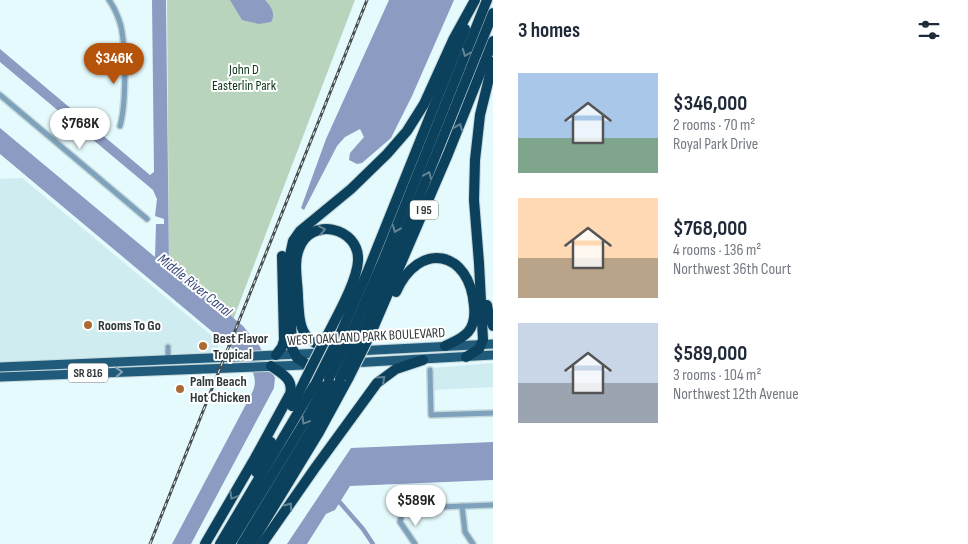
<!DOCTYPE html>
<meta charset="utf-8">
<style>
:root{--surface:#fff;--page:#f6f6f7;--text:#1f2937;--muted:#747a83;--accent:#b45309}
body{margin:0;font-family:"Sofia Sans Condensed",sans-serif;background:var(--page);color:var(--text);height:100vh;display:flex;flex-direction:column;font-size:19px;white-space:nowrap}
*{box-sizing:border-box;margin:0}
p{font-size:16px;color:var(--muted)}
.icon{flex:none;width:28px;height:28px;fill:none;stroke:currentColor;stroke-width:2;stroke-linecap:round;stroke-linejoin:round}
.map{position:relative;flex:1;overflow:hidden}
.side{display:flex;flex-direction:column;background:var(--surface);width:475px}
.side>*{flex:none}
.price{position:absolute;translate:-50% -42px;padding:0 11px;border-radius:18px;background:#fff;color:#222;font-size:16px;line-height:32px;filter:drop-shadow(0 1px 2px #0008)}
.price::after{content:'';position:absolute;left:50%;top:30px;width:15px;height:11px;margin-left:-8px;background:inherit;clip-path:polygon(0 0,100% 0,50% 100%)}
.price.selected{background:var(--accent);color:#fff}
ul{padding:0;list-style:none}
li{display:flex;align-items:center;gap:15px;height:125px;padding:0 25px}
li span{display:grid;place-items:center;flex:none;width:140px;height:100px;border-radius:0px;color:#555}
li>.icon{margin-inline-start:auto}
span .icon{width:60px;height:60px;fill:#fffc;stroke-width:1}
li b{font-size:21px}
h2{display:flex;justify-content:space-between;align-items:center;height:60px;padding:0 25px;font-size:21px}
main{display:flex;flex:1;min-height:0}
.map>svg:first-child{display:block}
.built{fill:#cfecf1}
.green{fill:#b9d4bc}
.water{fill:#8c9bc2}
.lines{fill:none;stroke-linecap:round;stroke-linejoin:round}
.canal{stroke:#8c9bc2;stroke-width:4.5}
.street-casing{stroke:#c4d7da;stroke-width:8}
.primary-casing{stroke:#c4d7da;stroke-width:11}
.highway-casing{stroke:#c4d7da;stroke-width:12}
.street{stroke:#7ea2bb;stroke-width:5}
.primary{stroke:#205b7c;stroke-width:9}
.highway{stroke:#0c415d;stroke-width:10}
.rail-casing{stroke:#464f51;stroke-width:3}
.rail{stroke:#fff;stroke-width:1;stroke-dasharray:4;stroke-linecap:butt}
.highway-bridge-casing{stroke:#c4d7da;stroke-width:12;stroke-linecap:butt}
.highway-bridge{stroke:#0c415d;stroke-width:10}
.oneway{stroke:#618496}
.oneway2{stroke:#84a5b7}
.poi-dot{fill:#aa6a32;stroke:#fff;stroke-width:2}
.labels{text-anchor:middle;stroke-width:4;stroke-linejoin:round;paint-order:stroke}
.shield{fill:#fff;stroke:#6d7374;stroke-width:1}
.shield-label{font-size:12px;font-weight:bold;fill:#2f3738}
.park-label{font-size:14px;fill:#0b3617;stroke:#fff}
.poi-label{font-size:14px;font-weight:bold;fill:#2f3738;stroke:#fff;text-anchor:start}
.street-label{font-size:14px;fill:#2f3738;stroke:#fff}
.water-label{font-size:15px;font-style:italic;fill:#36487c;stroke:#fff}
</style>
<main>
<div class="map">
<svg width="493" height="544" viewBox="0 0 493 544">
<rect width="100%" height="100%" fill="#e5fafd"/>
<g class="built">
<polygon points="22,178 218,341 218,355 0,364 0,179"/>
<polygon points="493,363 493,387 433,390 433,368"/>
</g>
<polygon class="green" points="167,0 355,0 233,320 169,264"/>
<g class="water">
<path d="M152,0H166L169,264L243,326L260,347L275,378L274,388L191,544H172L252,393C261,375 247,364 237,350L233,349L0,154V128L155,257L156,224H164V219L155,216L157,199L153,190L0,62V49L150,175L154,172Z"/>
<path d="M230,0H265C271,6 276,14 271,22L259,24L242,20Z"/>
<polygon points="389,0 454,0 412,96 391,138 362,163 357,164 349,160 350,153 364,137 360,129 345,137 337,146 304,210 301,208 326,139"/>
<polygon points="493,442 493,480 350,486 335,510 326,514 307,544 287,544 351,448"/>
</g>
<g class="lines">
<polyline class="canal" points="337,499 363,529 373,544"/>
<defs>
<g id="street">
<path d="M109,0C115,8 121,23 122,32C126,55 126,105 120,126"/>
<polyline points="0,95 147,219"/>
<polyline points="168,347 168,360"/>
<polyline points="430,370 431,415 493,413"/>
<polyline points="462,506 465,532 473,544"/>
<polyline points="415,544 400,522 402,513 411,508 493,505"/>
</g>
<g id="primary">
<polyline points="356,351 493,344"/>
<polyline points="351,363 493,355"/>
<polyline points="0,367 323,353"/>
<polyline points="0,377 330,364"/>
</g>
<g id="highway">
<path d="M396,292C419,240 470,250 474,306C475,315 474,325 468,332C462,339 453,342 445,346"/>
<polyline points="487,305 489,316 493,326"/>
<polyline points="362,333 394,259 493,13"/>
<polyline points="371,333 448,154 493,41"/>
<path d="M328,334C337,316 357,281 358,261C360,227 310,216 299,249C293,263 298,283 298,298C300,332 301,339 334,352"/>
<polyline points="351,334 383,261 487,0"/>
<polyline points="340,335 367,273 465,29"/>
<polyline points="276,355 282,347 284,340 282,256"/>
<polyline points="466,357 479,349 483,340 479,263 474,200 475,160 480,115 493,62"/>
<polyline points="308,365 297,358 292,348 289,260 293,241 300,231 351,189 387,154 407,131 424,104 453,40 475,0"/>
<polyline points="292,406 305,380"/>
<polyline points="256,472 271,442"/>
<path d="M205,544L255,458L290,394C294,379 282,374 271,366"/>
<polyline points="220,544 318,379"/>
<polyline points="230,544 307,418 329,378"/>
<polyline points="242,544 311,430 340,378"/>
<polyline points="251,544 318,434 349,377"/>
<polyline points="262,544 315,468 377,383 396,369 423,360"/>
</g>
</defs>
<use href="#street" class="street-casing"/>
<use href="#primary" class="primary-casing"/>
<use href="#highway" class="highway-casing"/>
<use href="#street" class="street"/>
<use href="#primary" class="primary"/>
<use href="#highway" class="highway"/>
<defs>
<polyline id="rail" points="150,544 367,0"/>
</defs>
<use href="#rail" class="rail-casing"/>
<use href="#rail" class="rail"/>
<defs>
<g id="highway-bridge">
<polyline points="349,377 371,333"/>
<polyline points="329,378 351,334"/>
<polyline points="340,378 362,333"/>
<polyline points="318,379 340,335"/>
<polyline points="305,380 328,334"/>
</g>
</defs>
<use href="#highway-bridge" class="highway-bridge-casing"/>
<use href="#highway-bridge" class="highway-bridge"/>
</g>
<defs><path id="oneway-chevron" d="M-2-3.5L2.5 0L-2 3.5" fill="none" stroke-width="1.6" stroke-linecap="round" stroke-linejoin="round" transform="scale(1.25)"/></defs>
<g class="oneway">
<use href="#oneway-chevron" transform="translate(466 53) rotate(112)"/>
<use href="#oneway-chevron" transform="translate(459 127) rotate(-68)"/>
<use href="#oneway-chevron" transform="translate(428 175) rotate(-68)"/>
<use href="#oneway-chevron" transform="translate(396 229) rotate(112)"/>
<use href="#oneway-chevron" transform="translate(322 230) rotate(-11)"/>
<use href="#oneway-chevron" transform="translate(382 379) rotate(-42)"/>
<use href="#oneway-chevron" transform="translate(305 421) rotate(121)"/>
<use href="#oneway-chevron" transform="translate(233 496) rotate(121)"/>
<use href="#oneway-chevron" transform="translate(289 506) rotate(-55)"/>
</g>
<use class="oneway2" href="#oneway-chevron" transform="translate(119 372) rotate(-4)"/>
<g class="poi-dot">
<circle cx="88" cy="325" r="5"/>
<circle cx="203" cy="346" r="5"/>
<circle cx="180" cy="389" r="5"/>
</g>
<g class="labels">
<g class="shield">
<rect x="410" y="200.5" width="28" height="19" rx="4"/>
<rect x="68" y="363.5" width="40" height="19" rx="4"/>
</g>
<g class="shield-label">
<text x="424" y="214">I 95</text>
<text x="88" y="377">SR 816</text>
</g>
<g class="park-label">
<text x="244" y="74">John D<tspan x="244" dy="16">Easterlin Park</tspan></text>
</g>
<g class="poi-label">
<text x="98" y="330">Rooms To Go</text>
<text x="213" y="343">Best Flavor<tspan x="213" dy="16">Tropical</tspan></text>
<text x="190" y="386">Palm Beach<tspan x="190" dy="16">Hot Chicken</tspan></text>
</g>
<g class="street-label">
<text transform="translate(366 336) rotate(-3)" y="5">WEST OAKLAND PARK BOULEVARD</text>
</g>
<g class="water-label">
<text transform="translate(195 285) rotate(39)" y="5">Middle River Canal</text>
</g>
</g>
</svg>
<b class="price selected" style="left:114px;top:85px">$346K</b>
<b class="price" style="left:80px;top:150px">$768K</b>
<b class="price" style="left:416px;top:527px">$589K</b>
</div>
<section class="side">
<h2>3 homes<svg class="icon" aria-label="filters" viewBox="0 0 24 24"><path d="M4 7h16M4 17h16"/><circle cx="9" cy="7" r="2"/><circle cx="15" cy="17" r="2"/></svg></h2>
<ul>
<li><span style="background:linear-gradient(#a9c7e8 65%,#7fa58c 0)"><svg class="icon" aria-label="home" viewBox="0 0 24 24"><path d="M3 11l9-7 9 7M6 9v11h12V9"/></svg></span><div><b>$346,000</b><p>2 rooms · 70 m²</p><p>Royal Park Drive</p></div></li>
<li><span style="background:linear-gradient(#ffd9b3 60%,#b9a48a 0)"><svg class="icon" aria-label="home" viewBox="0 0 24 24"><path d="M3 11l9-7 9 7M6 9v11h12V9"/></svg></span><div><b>$768,000</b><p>4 rooms · 136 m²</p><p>Northwest 36th Court</p></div></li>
<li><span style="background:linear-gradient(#c9d6e8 60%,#9aa5b1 0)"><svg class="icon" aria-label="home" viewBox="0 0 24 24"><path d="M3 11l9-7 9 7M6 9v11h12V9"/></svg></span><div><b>$589,000</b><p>3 rooms · 104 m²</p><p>Northwest 12th Avenue</p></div></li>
</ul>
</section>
</main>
